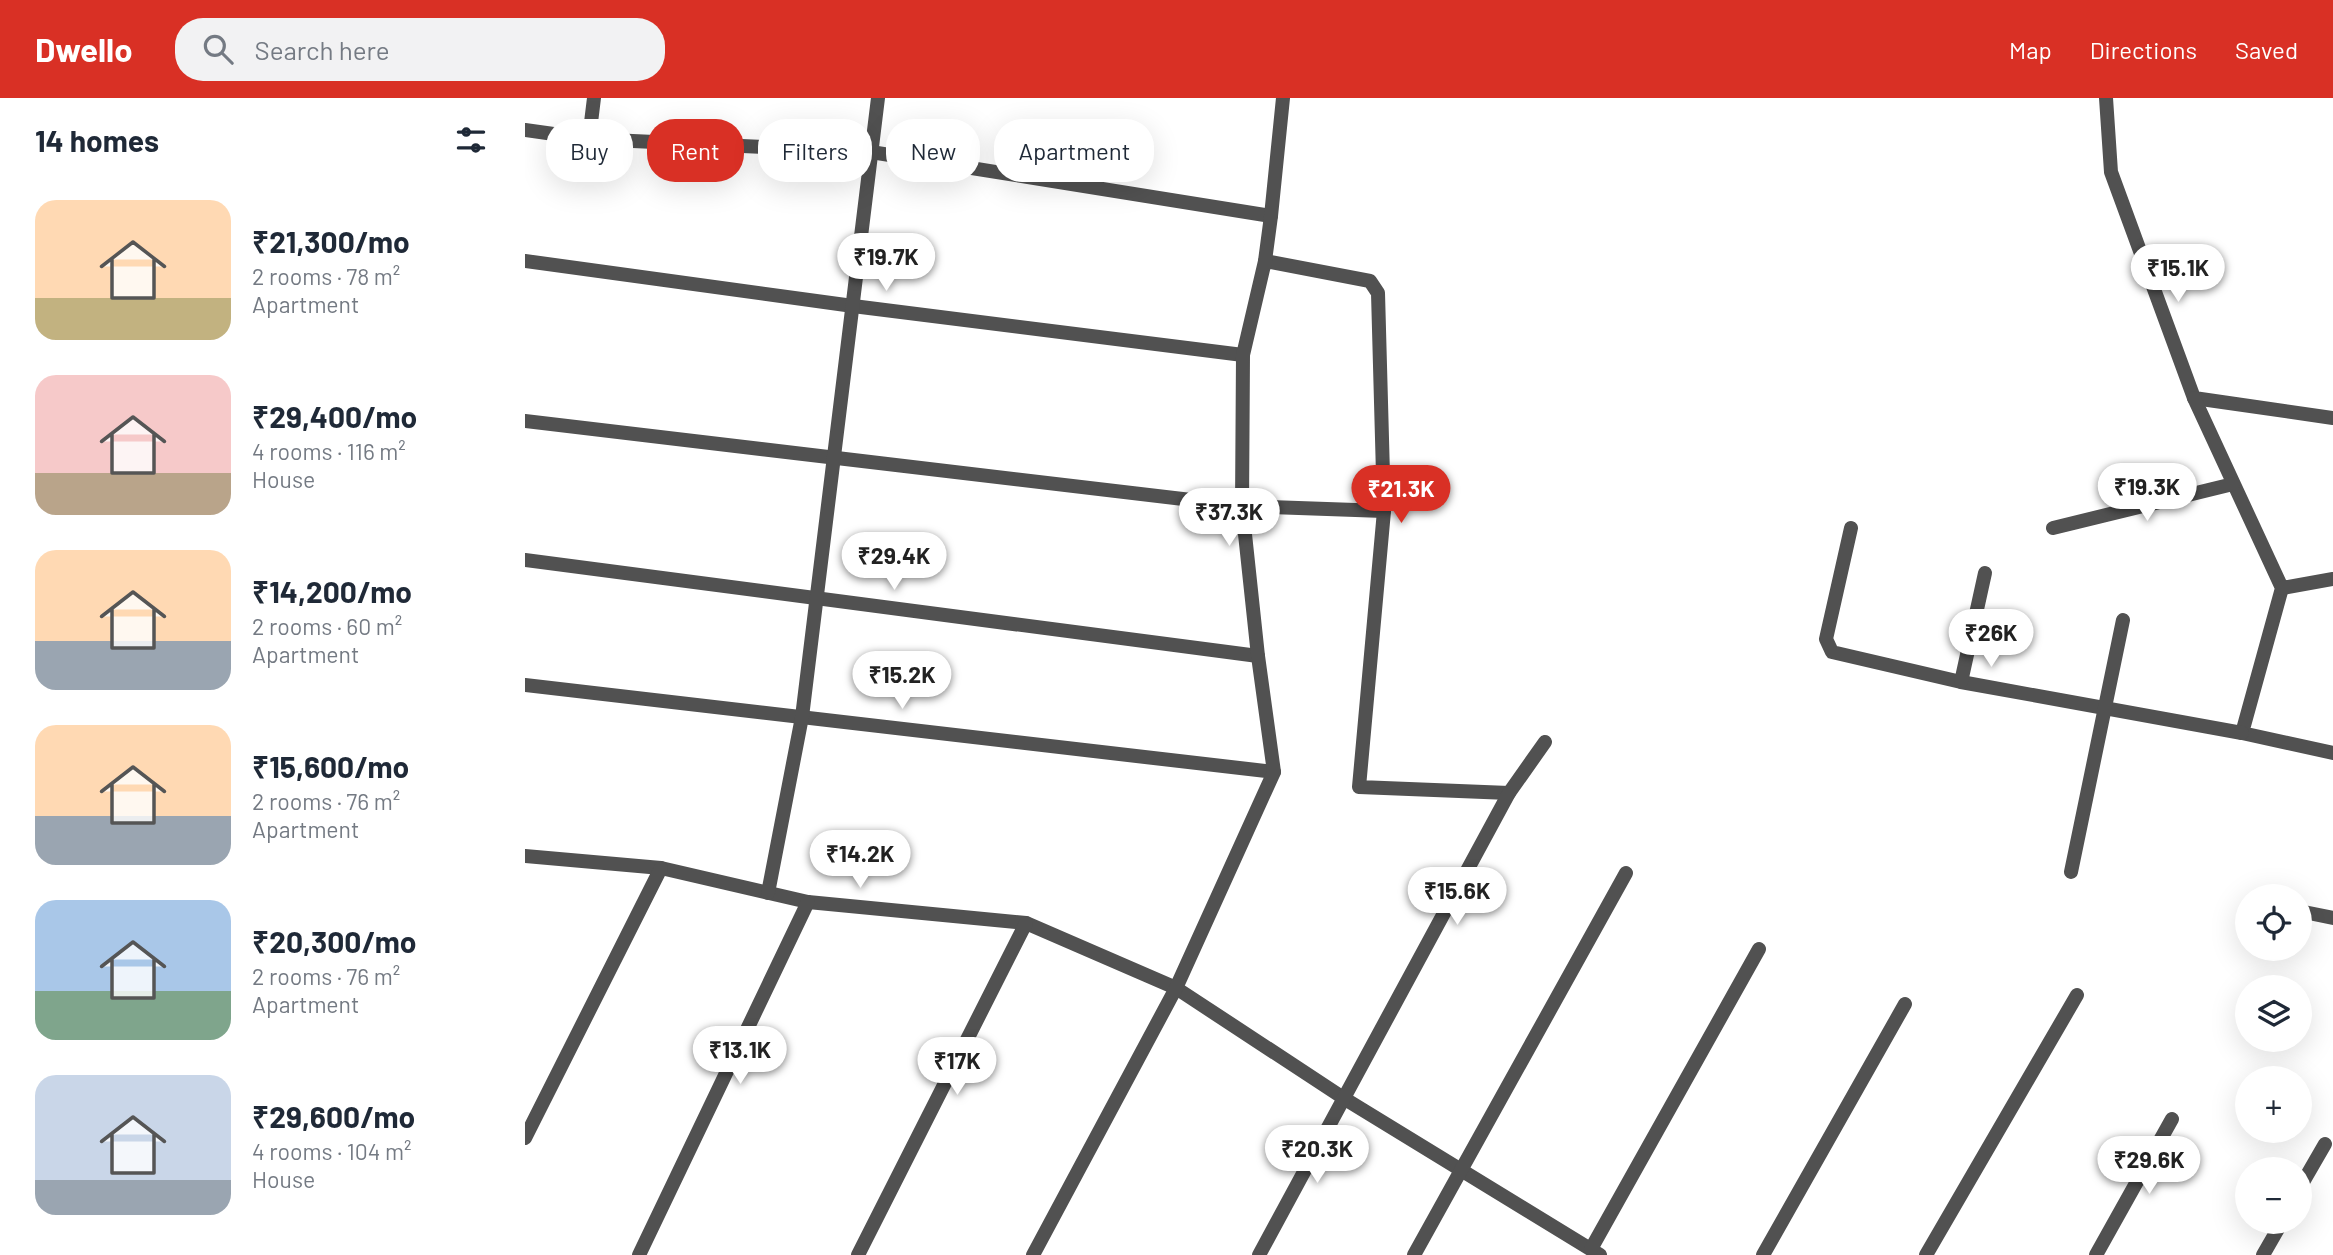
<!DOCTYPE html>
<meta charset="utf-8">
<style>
:root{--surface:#fff;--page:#f2f2f3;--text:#1f2937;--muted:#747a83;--accent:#d93025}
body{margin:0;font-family:Barlow,sans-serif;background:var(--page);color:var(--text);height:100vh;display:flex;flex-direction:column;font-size:26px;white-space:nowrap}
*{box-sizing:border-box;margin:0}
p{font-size:23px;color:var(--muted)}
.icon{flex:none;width:38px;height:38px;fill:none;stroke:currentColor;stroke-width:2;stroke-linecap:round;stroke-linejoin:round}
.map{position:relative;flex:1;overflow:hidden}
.drawer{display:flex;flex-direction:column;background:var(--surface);width:525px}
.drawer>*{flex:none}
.top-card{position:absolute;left:21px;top:21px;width:665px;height:63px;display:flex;gap:14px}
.fabs{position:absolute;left:1710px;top:786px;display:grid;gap:14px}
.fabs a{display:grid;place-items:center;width:77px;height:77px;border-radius:50%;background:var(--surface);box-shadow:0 7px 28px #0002;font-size:35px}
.price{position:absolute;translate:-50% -60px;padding:0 16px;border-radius:24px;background:#fff;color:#222;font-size:23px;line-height:46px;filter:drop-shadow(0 2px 4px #0008)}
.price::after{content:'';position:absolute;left:50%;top:42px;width:21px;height:16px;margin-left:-10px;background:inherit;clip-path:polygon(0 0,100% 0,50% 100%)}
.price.selected{background:var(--accent);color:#fff}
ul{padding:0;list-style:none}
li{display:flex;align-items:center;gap:21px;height:175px;padding:0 35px}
li span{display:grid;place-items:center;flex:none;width:196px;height:140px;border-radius:21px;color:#555}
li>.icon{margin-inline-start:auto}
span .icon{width:84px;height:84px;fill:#fffc;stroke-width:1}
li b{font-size:30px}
h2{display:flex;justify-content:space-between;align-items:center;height:84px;padding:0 35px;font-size:30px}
.tag{padding:0 24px;border-radius:28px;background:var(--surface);box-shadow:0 7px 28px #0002;font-size:24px;line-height:63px}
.tag.selected{background:var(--accent);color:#fff}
header{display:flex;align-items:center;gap:42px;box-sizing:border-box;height:98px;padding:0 35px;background:var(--accent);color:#fff}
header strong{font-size:33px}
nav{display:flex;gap:38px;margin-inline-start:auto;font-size:24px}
.search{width:490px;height:63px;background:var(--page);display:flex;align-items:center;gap:18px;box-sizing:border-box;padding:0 24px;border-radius:28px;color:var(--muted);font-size:26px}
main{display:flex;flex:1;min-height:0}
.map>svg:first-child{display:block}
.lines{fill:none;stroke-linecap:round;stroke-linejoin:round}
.street{stroke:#515151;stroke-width:14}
</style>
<header>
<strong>Dwello</strong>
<div class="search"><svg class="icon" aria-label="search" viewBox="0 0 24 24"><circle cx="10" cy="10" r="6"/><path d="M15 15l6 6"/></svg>Search here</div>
<nav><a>Map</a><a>Directions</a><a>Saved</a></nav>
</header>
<main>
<section class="drawer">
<h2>14 homes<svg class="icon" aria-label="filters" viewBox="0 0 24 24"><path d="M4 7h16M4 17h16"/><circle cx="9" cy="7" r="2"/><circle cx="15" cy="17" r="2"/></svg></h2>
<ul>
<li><span style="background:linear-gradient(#ffd9b3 70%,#c2b280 0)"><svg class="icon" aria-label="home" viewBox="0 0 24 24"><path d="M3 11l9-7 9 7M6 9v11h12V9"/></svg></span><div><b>₹21,300/mo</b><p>2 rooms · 78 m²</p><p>Apartment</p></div></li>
<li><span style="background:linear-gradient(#f6c9c9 70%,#b9a48a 0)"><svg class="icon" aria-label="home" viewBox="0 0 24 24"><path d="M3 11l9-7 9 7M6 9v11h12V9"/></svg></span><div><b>₹29,400/mo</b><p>4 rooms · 116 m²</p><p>House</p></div></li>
<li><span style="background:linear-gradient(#ffd9b3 65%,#9aa5b1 0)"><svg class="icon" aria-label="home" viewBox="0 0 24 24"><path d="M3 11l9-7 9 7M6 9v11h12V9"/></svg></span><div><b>₹14,200/mo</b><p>2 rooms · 60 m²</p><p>Apartment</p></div></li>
<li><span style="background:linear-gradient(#ffd9b3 65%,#9aa5b1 0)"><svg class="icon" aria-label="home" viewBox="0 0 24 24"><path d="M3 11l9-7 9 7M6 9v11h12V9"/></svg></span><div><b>₹15,600/mo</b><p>2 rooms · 76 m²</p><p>Apartment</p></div></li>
<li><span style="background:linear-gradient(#a9c7e8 65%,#7fa58c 0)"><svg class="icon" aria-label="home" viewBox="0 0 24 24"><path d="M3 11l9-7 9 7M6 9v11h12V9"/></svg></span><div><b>₹20,300/mo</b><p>2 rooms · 76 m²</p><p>Apartment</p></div></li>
<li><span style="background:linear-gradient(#c9d6e8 75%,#9aa5b1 0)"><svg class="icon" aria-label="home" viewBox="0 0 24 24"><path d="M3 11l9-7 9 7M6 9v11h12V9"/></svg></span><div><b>₹29,600/mo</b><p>4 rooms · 104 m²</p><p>House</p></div></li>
</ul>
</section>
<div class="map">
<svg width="1808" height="1157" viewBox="0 0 1808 1157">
<rect width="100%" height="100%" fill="#fff"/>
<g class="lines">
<g class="street">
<polyline points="1581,0 1586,74 1669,300 1808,320"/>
<polyline points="0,32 64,41 346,54 746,118"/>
<polyline points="64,41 69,0"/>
<polyline points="0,163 328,208 718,257"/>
<polyline points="740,163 845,183 853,195 859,413 834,689 984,695"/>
<polyline points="1669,300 1757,490 1717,635 1808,655"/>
<polyline points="0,323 717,408 859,413"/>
<polyline points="1326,430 1301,541 1307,554 1436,584 1717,635"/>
<polyline points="1528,430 1708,386"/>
<polyline points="0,462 733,558"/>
<polyline points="1757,490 1808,481"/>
<polyline points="1436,584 1460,475"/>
<polyline points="0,587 749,674"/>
<polyline points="0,758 136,770 283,804 501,825 651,890 820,1001 1075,1157"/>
<polyline points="1546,774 1598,522"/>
<polyline points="243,795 277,619 353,0"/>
<polyline points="1774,813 1808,820"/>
<polyline points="0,1040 136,770"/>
<polyline points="1774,1091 1800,1046"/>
<polyline points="1066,1151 1234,851"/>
<polyline points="114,1157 283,804"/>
<polyline points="333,1157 501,825"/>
<polyline points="508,1157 651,890 749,674 733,558 717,408 718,257 740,163 746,118 758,0"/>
<polyline points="734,1157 984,695 1020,644"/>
<polyline points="889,1157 1101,775"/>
<polyline points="1238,1157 1380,906"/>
<polyline points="1401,1157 1552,897"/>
<polyline points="1571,1157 1647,1021"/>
<polyline points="1738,1157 1757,1124"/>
</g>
</g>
</svg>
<div class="fabs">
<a><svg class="icon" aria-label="locate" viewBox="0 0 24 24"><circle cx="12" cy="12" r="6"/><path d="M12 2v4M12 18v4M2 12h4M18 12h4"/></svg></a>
<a><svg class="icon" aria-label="layers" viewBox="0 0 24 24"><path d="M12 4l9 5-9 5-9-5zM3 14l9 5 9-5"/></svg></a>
<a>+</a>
<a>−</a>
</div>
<b class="price" style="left:361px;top:195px">₹19.7K</b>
<b class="price" style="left:1653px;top:206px">₹15.1K</b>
<b class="price" style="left:1622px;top:425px">₹19.3K</b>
<b class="price selected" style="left:876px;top:427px">₹21.3K</b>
<b class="price" style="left:704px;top:450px">₹37.3K</b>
<b class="price" style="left:369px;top:494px">₹29.4K</b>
<b class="price" style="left:1466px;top:571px">₹26K</b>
<b class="price" style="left:377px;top:613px">₹15.2K</b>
<b class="price" style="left:335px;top:792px">₹14.2K</b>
<b class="price" style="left:932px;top:829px">₹15.6K</b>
<b class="price" style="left:215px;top:988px">₹13.1K</b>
<b class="price" style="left:432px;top:999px">₹17K</b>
<b class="price" style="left:792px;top:1087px">₹20.3K</b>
<b class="price" style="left:1624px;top:1098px">₹29.6K</b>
<div class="top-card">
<a class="tag">Buy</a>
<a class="tag selected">Rent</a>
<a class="tag">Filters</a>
<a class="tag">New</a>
<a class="tag">Apartment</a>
</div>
</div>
</main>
